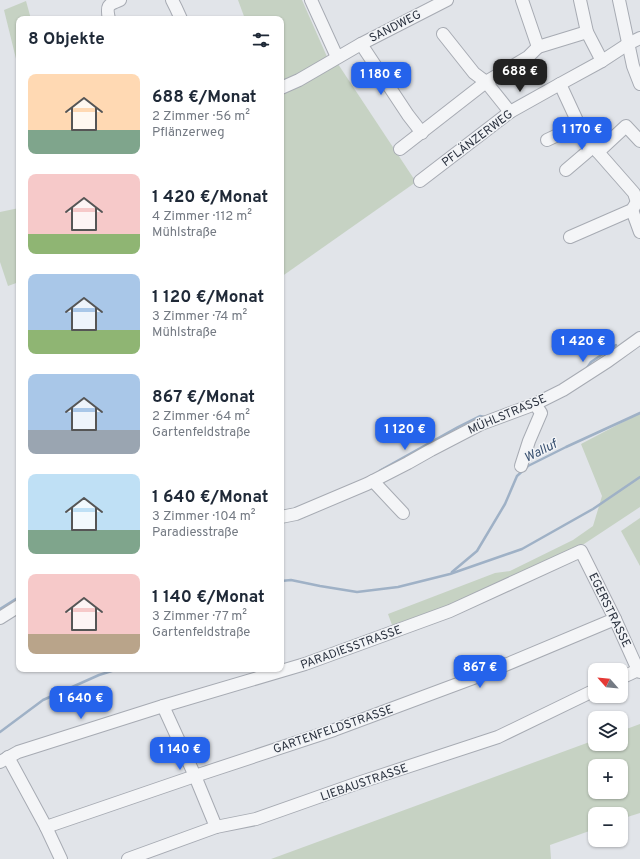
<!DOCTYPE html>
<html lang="de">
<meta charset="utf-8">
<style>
:root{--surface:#fff;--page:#f2f2f3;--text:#1f2937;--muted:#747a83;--accent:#2563eb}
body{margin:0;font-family:Overpass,sans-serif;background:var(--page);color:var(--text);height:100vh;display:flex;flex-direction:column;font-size:15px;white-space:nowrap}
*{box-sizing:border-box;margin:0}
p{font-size:13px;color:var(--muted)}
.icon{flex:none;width:22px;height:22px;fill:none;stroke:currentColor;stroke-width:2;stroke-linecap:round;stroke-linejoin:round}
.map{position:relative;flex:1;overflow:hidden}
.sheet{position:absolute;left:16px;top:16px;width:268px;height:656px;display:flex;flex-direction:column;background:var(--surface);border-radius:8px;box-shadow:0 1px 3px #0004}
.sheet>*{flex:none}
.needle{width:26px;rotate:297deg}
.controls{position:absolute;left:588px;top:663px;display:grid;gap:8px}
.controls a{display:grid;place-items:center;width:40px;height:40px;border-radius:8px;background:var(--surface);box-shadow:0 1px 3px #0004;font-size:20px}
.price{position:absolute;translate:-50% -34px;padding:0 9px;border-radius:8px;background:var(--accent);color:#fff;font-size:13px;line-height:26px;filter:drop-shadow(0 1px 2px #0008)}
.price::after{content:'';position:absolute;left:50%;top:24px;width:12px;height:9px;margin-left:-6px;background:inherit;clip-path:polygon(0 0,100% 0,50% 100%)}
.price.on{background:#222;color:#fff}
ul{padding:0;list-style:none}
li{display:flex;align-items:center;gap:12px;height:100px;padding:0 12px}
li span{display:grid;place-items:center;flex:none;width:112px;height:80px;border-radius:8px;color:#555}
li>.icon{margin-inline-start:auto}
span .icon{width:48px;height:48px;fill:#fffc;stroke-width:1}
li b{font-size:17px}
h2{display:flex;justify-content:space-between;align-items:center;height:48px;padding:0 12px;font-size:17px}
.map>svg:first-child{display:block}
.green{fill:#c6d2c3;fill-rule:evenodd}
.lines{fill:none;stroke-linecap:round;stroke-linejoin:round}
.stream{stroke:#9fb1c6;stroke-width:2.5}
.minor-casing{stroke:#a7abb3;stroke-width:14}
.minor{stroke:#f4f5f7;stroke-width:12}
.labels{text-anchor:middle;stroke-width:3;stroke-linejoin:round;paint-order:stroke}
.street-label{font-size:12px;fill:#2b323f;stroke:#f1f3f6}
.water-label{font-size:13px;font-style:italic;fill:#385070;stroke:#f1f3f6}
</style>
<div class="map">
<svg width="640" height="859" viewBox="0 0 640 859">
<rect width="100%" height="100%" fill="#e1e4e9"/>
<g class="green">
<polygon points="238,0 302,0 328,59 281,83 281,19 245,19"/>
<polygon points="26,1 31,19 19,19 19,71 4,10"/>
<polygon points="338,64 416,182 281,277 281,91"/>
<polygon points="19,208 19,282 8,286 0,262 0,212"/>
<polygon points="640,413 640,507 584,544 449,605 392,625 388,614 495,573 510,571 573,540 593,526 602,496 581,444"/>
<polygon points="640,518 640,566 621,531"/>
<path d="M640,724V813L621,819V814H595V829L550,845L551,859H271L595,740V744H621V731ZM595,766H621V792H595Z"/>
</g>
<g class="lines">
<g class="stream">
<polyline points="587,368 591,362 616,345"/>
<polyline points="379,472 381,470 458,427 480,416 485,417"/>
<polyline points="452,572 477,551 505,504 517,476 528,466 566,447 640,413"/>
<polyline points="281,581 291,580 320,586 357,592 398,587 450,574 522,549 593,509 640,477"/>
<polyline points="0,609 19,597"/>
<polyline points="0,732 43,700 99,675 118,669"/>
</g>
<defs>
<g id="minor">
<polyline points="172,0 176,8 181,19"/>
<polyline points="311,0 337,57"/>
<polyline points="580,0 587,32 602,61"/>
<polyline points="619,0 633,66 640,84"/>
<path d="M109,19C106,5 108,5 120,0"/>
<polyline points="443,34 474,73 486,82 510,112"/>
<polyline points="361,44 408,115 422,133"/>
<polyline points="538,47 587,32"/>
<polyline points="560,84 579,125 586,136 598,152 634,193 637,202"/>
<polyline points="281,88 299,80 361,44 447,0"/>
<polyline points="547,140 579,125"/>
<polyline points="400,149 486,82 528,57 538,47 522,0"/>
<polyline points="598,152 626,126 640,141"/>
<polyline points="566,170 593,147"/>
<polyline points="420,181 510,112 560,84 602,61 628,44 640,38"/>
<polyline points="632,210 640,232"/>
<polyline points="570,237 632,210 637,202"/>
<polyline points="521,466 529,441 541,413 535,404"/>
<polyline points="373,481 403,513"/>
<polyline points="281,517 296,514 367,484 408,463 431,450 481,424 535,404 563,390 608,361 640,338"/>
<polyline points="0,618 19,606"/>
<polyline points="621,678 638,670"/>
<polyline points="163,706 195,776 216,827"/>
<polyline points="8,757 46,827 61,859"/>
<polyline points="0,762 18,752 163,706 305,664 450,611 581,551 615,619 638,670 640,672"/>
<polyline points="46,827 195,776 334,730 479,676 615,619"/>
<polyline points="128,859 216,827 256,819 358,783 498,737 595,690"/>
</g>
</defs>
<use href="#minor" class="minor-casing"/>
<use href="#minor" class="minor"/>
</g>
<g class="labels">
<g class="street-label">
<text transform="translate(395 26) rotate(-27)" y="4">SANDWEG</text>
<text transform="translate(477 138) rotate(-37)" y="4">PFLÄNZERWEG</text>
<text transform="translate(507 414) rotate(-23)" y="4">MÜHLSTRASSE</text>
<text transform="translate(610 610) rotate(64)" y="4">EGERSTRASSE</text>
<text transform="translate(351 647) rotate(-20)" y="4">PARADIESSTRASSE</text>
<text transform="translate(333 729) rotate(-19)" y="4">GARTENFELDSTRASSE</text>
<text transform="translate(364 782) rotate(-19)" y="4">LIEBAUSTRASSE</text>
</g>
<g class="water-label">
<text transform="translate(540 450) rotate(-27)" y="5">Walluf</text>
</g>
</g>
</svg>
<div class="controls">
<a><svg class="needle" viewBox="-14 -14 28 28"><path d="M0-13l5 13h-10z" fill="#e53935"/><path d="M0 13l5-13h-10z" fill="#747a83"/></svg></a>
<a><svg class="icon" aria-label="layers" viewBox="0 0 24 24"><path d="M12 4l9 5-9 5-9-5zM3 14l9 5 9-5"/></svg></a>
<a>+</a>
<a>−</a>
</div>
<b class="price on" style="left:520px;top:93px">688 €</b>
<b class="price" style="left:381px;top:96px">1 180 €</b>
<b class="price" style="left:582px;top:151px">1 170 €</b>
<b class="price" style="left:583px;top:363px">1 420 €</b>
<b class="price" style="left:405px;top:451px">1 120 €</b>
<b class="price" style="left:480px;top:689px">867 €</b>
<b class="price" style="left:81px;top:720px">1 640 €</b>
<b class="price" style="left:180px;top:771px">1 140 €</b>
<section class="sheet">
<h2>8 Objekte<svg class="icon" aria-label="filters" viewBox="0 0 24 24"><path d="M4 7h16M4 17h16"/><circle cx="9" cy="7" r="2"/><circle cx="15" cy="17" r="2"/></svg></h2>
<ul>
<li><span style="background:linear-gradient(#ffd9b3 70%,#7fa58c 0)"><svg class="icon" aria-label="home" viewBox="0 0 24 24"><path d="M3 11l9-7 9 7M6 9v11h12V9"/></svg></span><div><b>688 €/Monat</b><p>2 Zimmer · 56 m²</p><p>Pflänzerweg</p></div></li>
<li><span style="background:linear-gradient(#f6c9c9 75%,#8fb573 0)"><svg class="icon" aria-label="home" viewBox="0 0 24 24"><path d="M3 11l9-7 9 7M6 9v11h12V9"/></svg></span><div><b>1 420 €/Monat</b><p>4 Zimmer · 112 m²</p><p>Mühlstraße</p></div></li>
<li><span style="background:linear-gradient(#a9c7e8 70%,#8fb573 0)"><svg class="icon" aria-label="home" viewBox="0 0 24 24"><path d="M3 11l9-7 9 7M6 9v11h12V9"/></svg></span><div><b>1 120 €/Monat</b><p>3 Zimmer · 74 m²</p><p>Mühlstraße</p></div></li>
<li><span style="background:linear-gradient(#a9c7e8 70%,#9aa5b1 0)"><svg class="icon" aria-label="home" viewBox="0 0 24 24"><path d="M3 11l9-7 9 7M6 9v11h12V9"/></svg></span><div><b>867 €/Monat</b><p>2 Zimmer · 64 m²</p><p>Gartenfeldstraße</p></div></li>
<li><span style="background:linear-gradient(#bfe0f5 70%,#7fa58c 0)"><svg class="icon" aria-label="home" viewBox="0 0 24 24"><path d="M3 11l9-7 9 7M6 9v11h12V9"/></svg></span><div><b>1 640 €/Monat</b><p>3 Zimmer · 104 m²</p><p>Paradiesstraße</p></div></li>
<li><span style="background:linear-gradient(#f6c9c9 75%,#b9a48a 0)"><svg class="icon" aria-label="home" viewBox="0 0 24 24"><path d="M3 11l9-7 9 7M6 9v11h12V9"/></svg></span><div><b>1 140 €/Monat</b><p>3 Zimmer · 77 m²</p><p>Gartenfeldstraße</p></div></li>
</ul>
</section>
</div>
